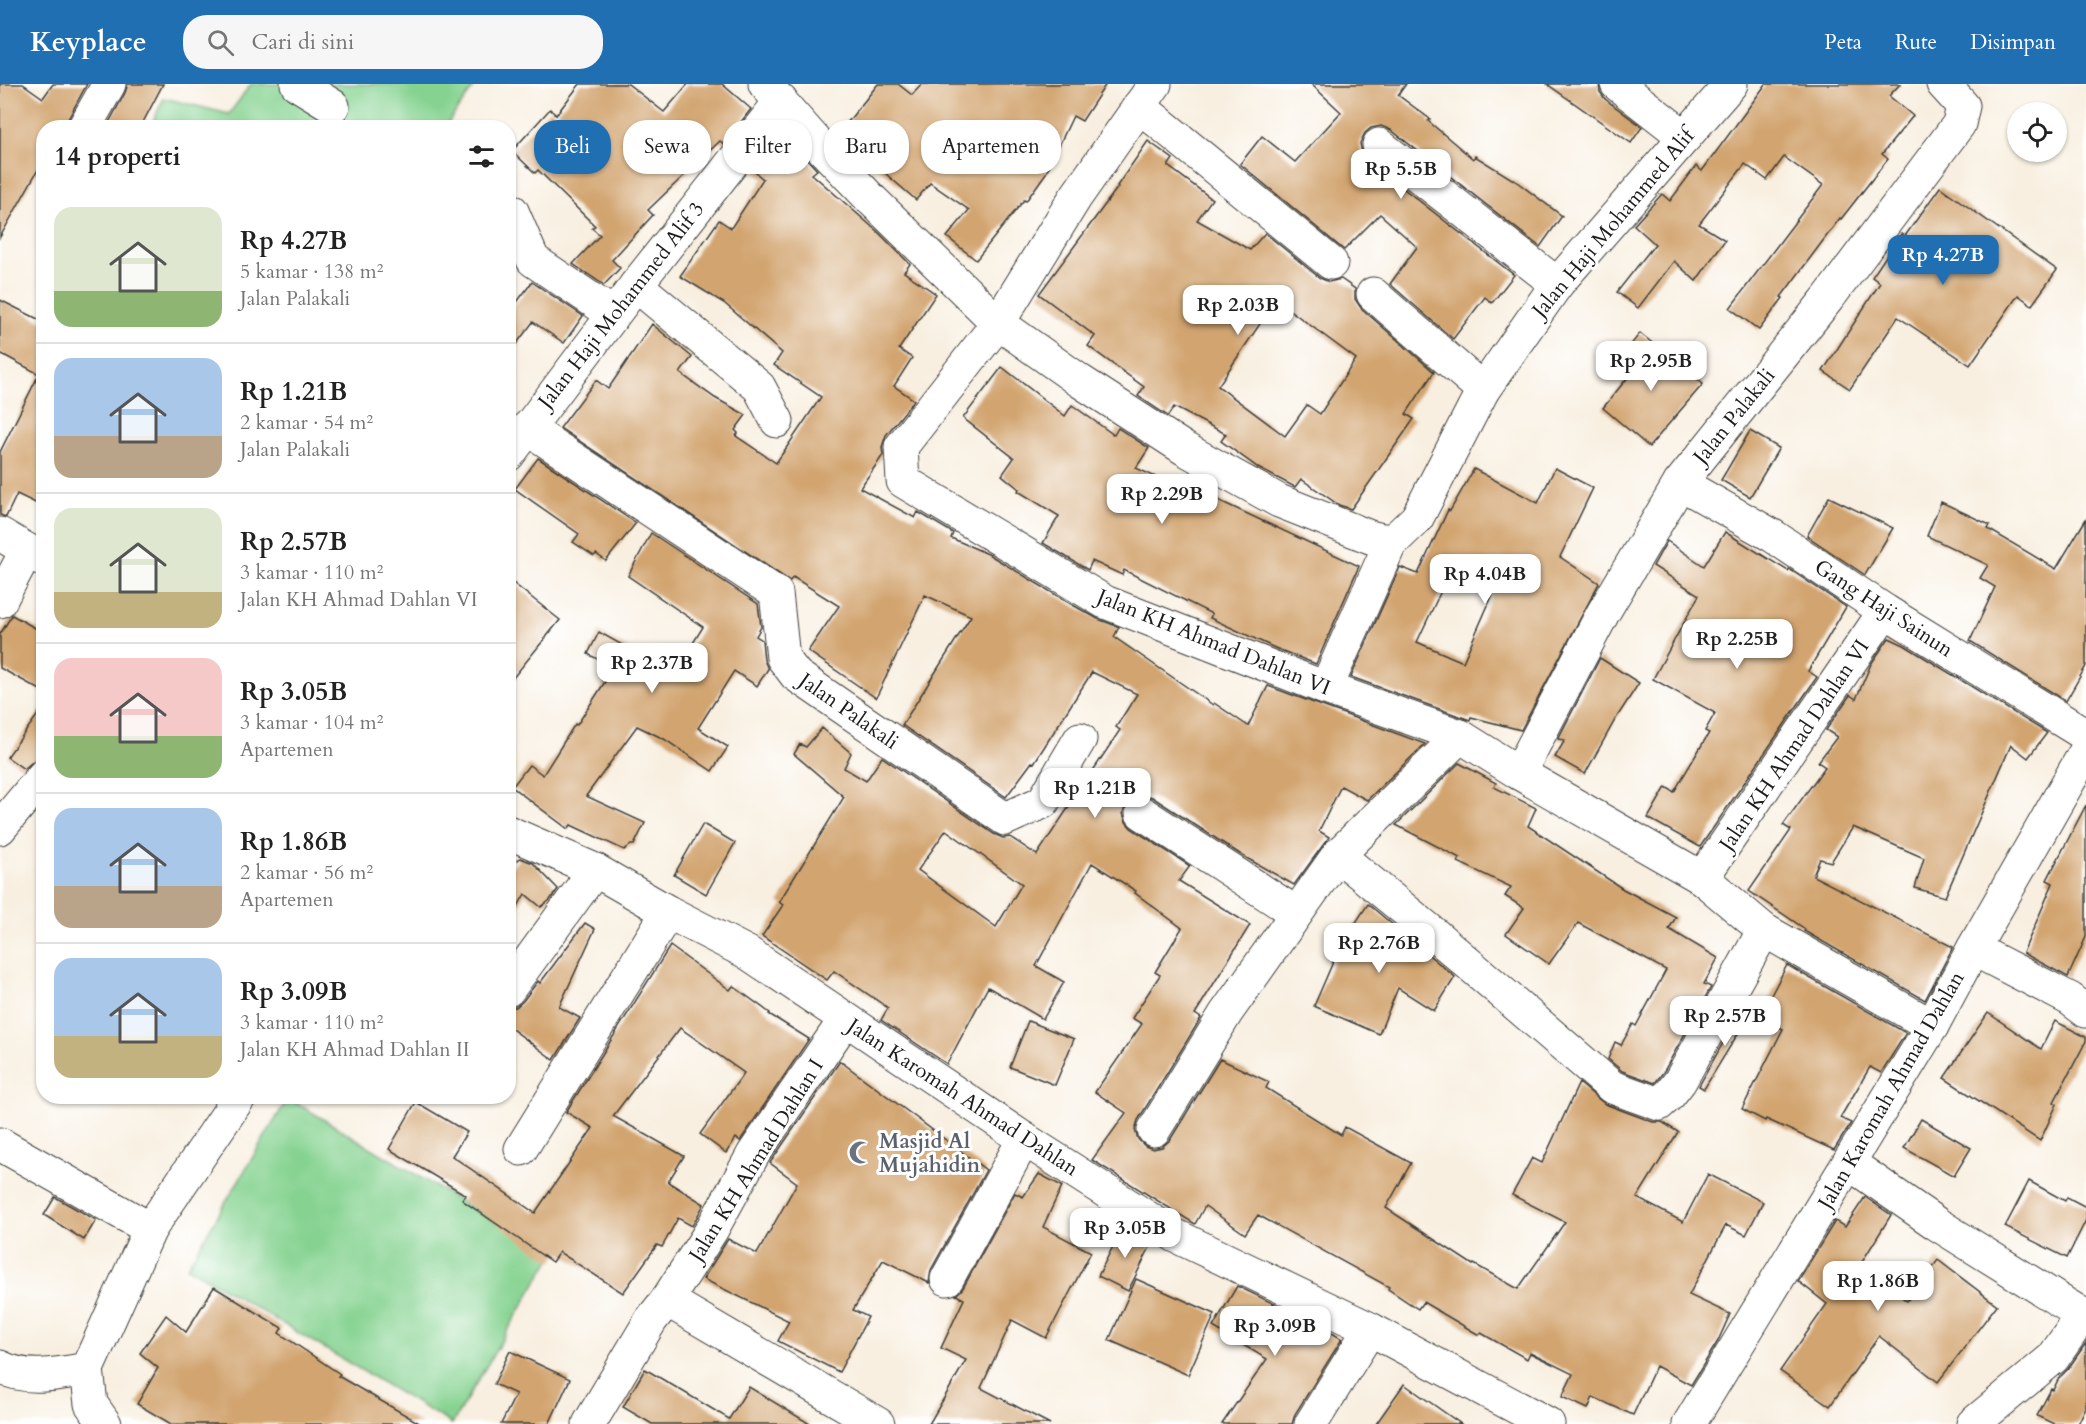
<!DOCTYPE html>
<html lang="id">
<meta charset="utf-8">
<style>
:root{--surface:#fff;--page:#f6f6f6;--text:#222;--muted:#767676;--line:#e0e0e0;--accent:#1f6fb2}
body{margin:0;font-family:Cardo,serif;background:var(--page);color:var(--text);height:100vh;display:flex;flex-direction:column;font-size:22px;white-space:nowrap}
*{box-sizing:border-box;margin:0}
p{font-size:20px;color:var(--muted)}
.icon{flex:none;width:33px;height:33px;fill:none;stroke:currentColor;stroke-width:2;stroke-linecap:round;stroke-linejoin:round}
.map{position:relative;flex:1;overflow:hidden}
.details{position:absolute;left:36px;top:36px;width:480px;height:984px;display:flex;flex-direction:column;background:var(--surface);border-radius:24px;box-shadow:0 2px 4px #0004}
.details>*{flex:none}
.hud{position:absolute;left:534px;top:36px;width:570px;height:54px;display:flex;gap:12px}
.fabs{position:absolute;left:2007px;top:18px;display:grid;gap:12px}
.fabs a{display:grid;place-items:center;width:60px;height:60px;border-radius:50%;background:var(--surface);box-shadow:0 2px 4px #0004;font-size:30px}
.price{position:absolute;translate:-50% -51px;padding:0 14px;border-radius:12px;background:#fff;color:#222;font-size:20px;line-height:39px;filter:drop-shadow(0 2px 3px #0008)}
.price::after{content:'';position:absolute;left:50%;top:36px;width:18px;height:14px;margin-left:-9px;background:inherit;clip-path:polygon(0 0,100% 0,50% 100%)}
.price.on{background:var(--accent);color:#fff}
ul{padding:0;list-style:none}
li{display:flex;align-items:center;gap:18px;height:150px;padding:0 18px}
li+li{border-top:2px solid var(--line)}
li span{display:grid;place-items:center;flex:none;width:168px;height:120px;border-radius:18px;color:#555}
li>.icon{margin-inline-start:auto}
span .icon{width:72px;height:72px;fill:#fffc;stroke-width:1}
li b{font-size:26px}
h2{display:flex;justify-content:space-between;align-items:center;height:72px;padding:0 18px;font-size:26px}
.pill{padding:0 21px;border-radius:24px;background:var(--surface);box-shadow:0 2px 4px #0004;font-size:21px;line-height:54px}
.pill.on{background:var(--accent);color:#fff}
header{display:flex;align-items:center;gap:36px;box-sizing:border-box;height:84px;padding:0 30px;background:var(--accent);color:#fff}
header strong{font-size:28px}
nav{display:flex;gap:33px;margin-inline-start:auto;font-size:21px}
.search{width:420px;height:54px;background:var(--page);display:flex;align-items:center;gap:15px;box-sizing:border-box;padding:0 21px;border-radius:24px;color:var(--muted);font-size:22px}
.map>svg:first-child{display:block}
.green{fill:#86d391;stroke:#517856;stroke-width:1.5}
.building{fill:#d2a46f;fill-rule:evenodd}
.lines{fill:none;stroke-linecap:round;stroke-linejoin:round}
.minor-casing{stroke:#3d3c39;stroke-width:35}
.minor{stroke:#fff;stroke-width:33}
.labels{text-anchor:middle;stroke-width:6;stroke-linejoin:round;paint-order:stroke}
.street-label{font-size:21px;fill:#1c1c1c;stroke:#fff}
.worship-label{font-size:21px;font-weight:bold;fill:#5b616d;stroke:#fff;text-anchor:start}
</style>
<header>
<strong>Keyplace</strong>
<div class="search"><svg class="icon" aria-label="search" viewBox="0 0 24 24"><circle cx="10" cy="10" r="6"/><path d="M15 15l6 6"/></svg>Cari di sini</div>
<nav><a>Peta</a><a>Rute</a><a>Disimpan</a></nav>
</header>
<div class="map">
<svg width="2086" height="1340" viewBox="0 0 2086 1340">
<rect width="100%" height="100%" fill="#fff"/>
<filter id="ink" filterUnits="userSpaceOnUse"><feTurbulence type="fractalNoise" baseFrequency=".0167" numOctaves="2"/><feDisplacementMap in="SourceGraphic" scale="12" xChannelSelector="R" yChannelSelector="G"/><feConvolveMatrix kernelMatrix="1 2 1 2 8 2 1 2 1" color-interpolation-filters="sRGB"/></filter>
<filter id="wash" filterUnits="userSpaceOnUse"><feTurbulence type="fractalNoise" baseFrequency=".008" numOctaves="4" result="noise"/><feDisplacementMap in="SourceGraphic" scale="24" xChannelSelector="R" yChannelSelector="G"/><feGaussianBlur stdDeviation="1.35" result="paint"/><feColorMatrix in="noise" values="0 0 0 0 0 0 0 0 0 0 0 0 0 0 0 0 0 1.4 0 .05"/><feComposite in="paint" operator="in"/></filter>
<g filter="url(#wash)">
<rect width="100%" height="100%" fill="#f8efe0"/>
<g class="green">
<polygon points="251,0 476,0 445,43 150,44 164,14 229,30"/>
<polygon points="288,1014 552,1172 452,1340 187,1183"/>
</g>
<g id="blocks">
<g class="building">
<polygon points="0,0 23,0 43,14 53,0 87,0 68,35 65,44 44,44 44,75 0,153"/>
<polygon points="128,0 163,0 140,44 106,44 125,9"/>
<polygon points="580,0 628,0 664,28 688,0 722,0 751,25 724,60 720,57 648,126 653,131 612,176 620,184 604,201 573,180 600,151 592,144 595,142 538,86 535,89 512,67 550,25 556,31"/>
<polygon points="878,0 898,0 912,11 922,0 1106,0 1082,37 1073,32 1046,89 1026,117 1024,116 976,176 947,153 969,126 930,99 916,116 870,76 877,67 847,39"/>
<polygon points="1311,0 1406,0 1398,11 1430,35 1428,37 1473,75 1475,72 1517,98 1562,132 1540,163 1391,46 1381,42 1371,44 1365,49 1360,59 1362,69 1367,76 1514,191 1492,219 1485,213 1453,255 1390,200 1417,163 1380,130 1344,166 1240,80 1262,52 1295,78 1341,28"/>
<polygon points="1547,0 1599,0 1600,8 1605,15 1642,43 1631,59"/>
<polygon points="1766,0 1900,0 1889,12 1913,32 1882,70 1888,75 1841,135 1840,134 1781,213 1783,214 1759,246 1730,224 1823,101 1784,73 1767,96 1745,80 1699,140 1725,156 1696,197 1674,177 1638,224 1617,208 1655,160 1634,141 1662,110 1670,117 1696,82 1702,87"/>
<path d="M781,47L817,86L812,90L878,148L910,180L904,188L936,210L899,265L912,274L894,302L914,316L886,351L882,363L883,371L860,404L915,434L918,428L953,449L951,454L988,470L1071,520L1098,535L1119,543L1114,553L1213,621L1214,619L1248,642L1268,602L1425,660L1367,716L1341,702L1319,747L1329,753L1294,801L1243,772L1152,713L1142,710L1133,713L1127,718L1123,729L1126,738L1131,744L1190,782L1179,797L1250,841L1195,930L1201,934L1138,1036L1135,1046L1138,1055L1145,1062L1153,1065L1162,1063L1170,1056L1220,975L1269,998L1266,1004L1341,1051L1345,1043L1411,1079L1386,1124L1473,1181L1474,1180L1518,1205L1565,1138L1512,1111L1532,1074L1542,1079L1579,999L1605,1020L1653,1038H1662L1678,1048L1637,1114L1683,1138L1708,1090L1763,1118L1746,1151L1726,1141L1689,1211L1730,1230L1718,1257L1691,1301L1656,1282L1633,1331L1593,1313L1588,1325L1562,1313L1573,1290L1530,1269L1527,1275L1481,1249L1479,1251L1423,1218L1418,1225L1388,1205L1389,1203L1258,1131L1245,1150L1205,1122L1195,1140L1092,1076L1126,1029L1095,1008L1142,940L1132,934L1160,891L1155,888L1182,844L1135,809L1136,807L1092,779L1036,882L1064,898L1043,935L988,903L947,980L881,936L888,924L834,887L827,896L762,852L783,821L779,818L844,713L794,670L800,660L806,663L822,644L851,669L844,684L866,697L882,673L994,750L1003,754L1010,753L1037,771L1120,646L1116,643L1137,610L1092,588L1034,679L1032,678L1006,713L902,641L971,532L925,511L876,614L808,567L839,522L793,493L790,497L560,344L596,296L608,305L652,240L692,273L680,289L715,314L746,331L735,346L738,349L736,352L776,379L821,313L774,281L782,269L724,219L680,192L719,136L731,144L763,95L751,85ZM946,746L1022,800L996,843L918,786Z"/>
<path d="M1148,57L1173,75L1168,82L1212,115L1197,136L1250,166L1265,149L1320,194L1329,198L1341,195L1355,205V215L1361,224L1434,288L1406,330L1414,335L1351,425L1339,421L1301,395L1295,403L1260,385L1221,357L1226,350L1174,323L1168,332L1138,312L1144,303L1088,262L1095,252L1039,210L1118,103L1117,102ZM1276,216L1356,275L1320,330L1307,321L1285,352L1218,302Z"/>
<polygon points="1940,103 2057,186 2032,221 2018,211 1970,281 1898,233 1850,305 1823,287 1880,199 1872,193 1901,150 1905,152"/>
<polygon points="532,198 583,232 564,259 533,238 508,271 508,230"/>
<polygon points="0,216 44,238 44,423 17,410 6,433 0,431 0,368 39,290 0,269"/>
<polygon points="1640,249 1703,300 1649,363 1603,324 1637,282 1623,271"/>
<polygon points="1002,283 1065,332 1072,321 1114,351 1118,344 1149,364 1136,384 1188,408 1192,401 1220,417 1359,482 1316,580 1275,564 1210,534 1212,530 1124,486 1122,491 1092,477 1088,486 1043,459 1059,432 1018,407 1019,405 1002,391 1014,374 963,334"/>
<polygon points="1750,347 1779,364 1750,413 1721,396"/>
<polygon points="538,374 636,439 606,477 596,470 594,472 573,458 579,450 515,405"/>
<path d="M1555,384L1593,404L1560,473L1599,499L1521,646L1471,633L1470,636L1351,593L1400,483L1418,490L1448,426L1450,427L1474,385L1538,419ZM1449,490L1493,510L1463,578L1417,558Z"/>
<polygon points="1829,413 1893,444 1865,491 1807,452"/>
<polygon points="1941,418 1990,441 1988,445 2056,485 2086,435 2086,582 2066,617 1970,557 1995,503 1980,494 1988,481 1927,452"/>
<polygon points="1725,448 1788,487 1789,485 1846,523 1808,587 1817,593 1700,763 1648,734 1666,703 1674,708 1709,649 1705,647 1715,629 1653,595 1699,511 1653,482 1667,457 1704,482"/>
<polygon points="651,449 758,520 761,543 756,552 762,556 764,576 768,585 757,602 734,587 698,644 728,663 712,687 664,655 637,642 586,712 645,739 634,761 631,761 624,766 571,741 568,745 512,703 529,681 543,691 575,640 577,641 614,584 588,570 599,548 674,590 703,543 628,492"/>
<polygon points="508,495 560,536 508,600"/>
<polygon points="12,531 44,549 44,608 0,584 0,550"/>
<polygon points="1889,554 1904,561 2047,649 2028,674 2011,661 1945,813 1915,804 1924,774 1853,743 1831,778 1820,775 1813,792 1953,863 1925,916 1804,847 1805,845 1749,807 1791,746 1783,741 1825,683 1818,678 1837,653 1826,646 1850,611 1856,615 1871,580"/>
<polygon points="1600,574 1639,599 1615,636 1585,690 1555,673 1565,656 1558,655"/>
<polygon points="44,622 44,673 37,674 24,685 7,673"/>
<polygon points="1459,679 1496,699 1494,703 1536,724 1528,742 1623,805 1676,833 1669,845 1718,874 1704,900 1711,903 1664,987 1655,999 1622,987 1608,975 1615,958 1621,961 1633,940 1636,942 1666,886 1578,839 1549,880 1506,850 1524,824 1505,812 1511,803 1458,778 1460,774 1396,741"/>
<polygon points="2086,721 2086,853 2068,893 2023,869 2053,799 2047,796"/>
<polygon points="703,740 735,759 706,810 674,791"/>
<polygon points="520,774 533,779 558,805 550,816 541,823 525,810 508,840 508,787"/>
<polygon points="1368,820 1455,893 1434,927 1398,904 1379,950 1314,922 1339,864"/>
<polygon points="585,839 595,845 559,923 580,934 554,976 508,942 508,924 516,923 523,917 538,897 540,899"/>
<polygon points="670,862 730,906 733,902 770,929 769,930 809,955 740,1057 736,1054 726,1069 700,1050 744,989 680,944 613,1032 684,1072 668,1098 704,1120 692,1142 678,1134 662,1163 657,1161 623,1209 559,1168 552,1178 462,1116 466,1111 389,1065 416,1018 467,1048 452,1072 535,1129 593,1044 566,1028"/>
<polygon points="1787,881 1906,949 1881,989 1870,983 1840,1034 1851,1039 1834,1066 1766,1035 1765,1037 1742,1025 1783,945 1760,932"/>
<polygon points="1742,925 1750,930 1704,1005 1699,1002"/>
<polygon points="1988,929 2041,965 2055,937 2086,953 2086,957 2054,1018 2057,1020 2040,1057 1944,994"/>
<polygon points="1028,937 1074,955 1055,1001 1010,983"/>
<polygon points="840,977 986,1086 931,1186 929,1199 883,1176 853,1226 868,1233 839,1288 778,1257 789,1237 703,1195 728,1155 757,1170 797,1099 770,1079"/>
<polygon points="1921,1035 1971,1064 1954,1092 1904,1064"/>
<polygon points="1039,1090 1062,1102 1043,1143 1091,1168 1046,1254 1012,1236 981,1304 1050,1340 929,1340 966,1276 941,1264 964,1215 956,1211 963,1204 1015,1109 1023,1113"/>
<polygon points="2029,1097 2065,1117 2067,1113 2086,1123 2086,1136 2067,1174 2005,1143"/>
<polygon points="55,1113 96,1136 84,1156 44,1131"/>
<polygon points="1865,1113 1891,1131 1860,1181 1907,1217 1938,1176 1997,1221 1938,1298 1879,1252 1830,1322 1780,1287 1827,1220 1798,1197 1835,1137 1845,1143"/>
<polygon points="1124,1141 1152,1159 1128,1207 1098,1192"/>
<polygon points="1136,1195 1215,1230 1188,1291 1109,1256"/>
<polygon points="1237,1202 1324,1244 1342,1255 1295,1330 1292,1340 1222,1340 1267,1275 1213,1243"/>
<polygon points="214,1203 282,1244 279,1249 340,1290 338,1292 421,1340 171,1340 137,1320 158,1284 140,1269 166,1231 186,1248"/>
<polygon points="2086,1259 2086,1323 2078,1340 2054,1340 2037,1332 2051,1305 2053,1306 2059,1294 2068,1285"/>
<polygon points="510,1267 570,1295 549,1340 501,1340 516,1310 494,1300"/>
<polygon points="645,1285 729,1335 749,1303 810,1340 652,1340 623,1323"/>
<polygon points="1404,1300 1461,1340 1376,1340"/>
</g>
</g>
</g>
<g filter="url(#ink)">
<use href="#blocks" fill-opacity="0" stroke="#3d3c39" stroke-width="1.5"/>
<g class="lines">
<defs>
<g id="minor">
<polyline points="297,0 333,22"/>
<polyline points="765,0 818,60 870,114 998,239 1080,297 1185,365 1279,417 1370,453 1382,456 1392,456"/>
<polyline points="1155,0 1075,114 998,239 901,363 903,397 1105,518 1323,603 1460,652 1519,689 1702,794 1764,846 1932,942"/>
<polyline points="1617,0 1685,53"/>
<polyline points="1139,22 1331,179"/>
<polyline points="84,44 109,0"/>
<polyline points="1379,61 1557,200"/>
<polyline points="512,127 533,176 613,230"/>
<polyline points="636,201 759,303 777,337"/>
<polyline points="1373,210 1483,306"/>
<polyline points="527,344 776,509 783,574 796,591 1005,735 1043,718 1080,655"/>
<polyline points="508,371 636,201 781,17"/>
<polyline points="1680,399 1773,452 1885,527 2086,651"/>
<polyline points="0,450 44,476"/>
<polyline points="0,517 27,466"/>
<polyline points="1323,603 1330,595 1390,460 1417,434 1483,306 1557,200 1731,0"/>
<polyline points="1519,689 1603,529 1680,399 1829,213 1959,40 1963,22 1943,0"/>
<polyline points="1142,729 1296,829"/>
<polyline points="0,744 44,691"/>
<polyline points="508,748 595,786 668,828 748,869 1024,1055 1176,1152 1370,1245 1548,1340"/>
<polyline points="1338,771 1433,849 1612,1003 1659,1020 1670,1010 1680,997 1764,846"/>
<polyline points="1702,794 1885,527"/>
<polyline points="1973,865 2070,915 2086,927"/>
<polyline points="508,906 595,786"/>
<polyline points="1154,1046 1226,929 1338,771 1460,652"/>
<polyline points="0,1060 150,1145"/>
<polyline points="521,1065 668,828"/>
<polyline points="1849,1079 1937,1140 2086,1233"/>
<polyline points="947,1195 1024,1055"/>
<polyline points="667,1216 878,1340"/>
<path d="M0,1283C26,1297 59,1290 87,1285"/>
<polyline points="105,1340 91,1320 87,1285 150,1145 240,1012"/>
<polyline points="589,1340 651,1236 667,1216 711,1147 754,1069 845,936"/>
<polyline points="1311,1340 1370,1245"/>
<polyline points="1689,1340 1932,942 1973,865 2086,667"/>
<polyline points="1973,1340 2053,1274 2071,1248 2079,1229"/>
</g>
</defs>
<use href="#minor" class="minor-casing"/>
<use href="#minor" class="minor"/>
</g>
</g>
<defs>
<symbol id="mosque-bare" viewBox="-9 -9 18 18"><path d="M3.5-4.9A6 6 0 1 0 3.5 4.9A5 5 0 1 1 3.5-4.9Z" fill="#6b7280" stroke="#fff" stroke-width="2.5" paint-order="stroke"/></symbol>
</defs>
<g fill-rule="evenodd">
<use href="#mosque-bare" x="844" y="1052" width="33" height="33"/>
</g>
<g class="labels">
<g class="street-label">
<text transform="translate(1613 139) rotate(-50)" y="7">Jalan Haji Mohammed Alif</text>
<text transform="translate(621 221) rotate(-52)" y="7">Jalan Haji Mohammed Alif 3</text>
<text transform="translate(1734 332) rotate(-51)" y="7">Jalan Palakali</text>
<text transform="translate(1884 524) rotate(33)" y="7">Gang Haji Sainun</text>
<text transform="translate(1214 558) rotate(22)" y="7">Jalan KH Ahmad Dahlan VI</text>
<text transform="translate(849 627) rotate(35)" y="7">Jalan Palakali</text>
<text transform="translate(1794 661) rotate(-56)" y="7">Jalan KH Ahmad Dahlan VI</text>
<text transform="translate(1891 1006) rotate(-60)" y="7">Jalan Karomah Ahmad Dahlan</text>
<text transform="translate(963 1013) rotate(33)" y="7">Jalan Karomah Ahmad Dahlan</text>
<text transform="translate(756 1076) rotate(-58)" y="7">Jalan KH Ahmad Dahlan I</text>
</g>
<g class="worship-label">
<text x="879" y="1064">Masjid Al<tspan x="879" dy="24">Mujahidin</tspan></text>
</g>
</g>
</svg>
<div class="fabs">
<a><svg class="icon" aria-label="locate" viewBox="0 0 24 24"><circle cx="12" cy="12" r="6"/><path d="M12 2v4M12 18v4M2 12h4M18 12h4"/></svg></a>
</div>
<b class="price" style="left:1401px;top:116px">Rp 5.5B</b>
<b class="price on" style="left:1943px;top:202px">Rp 4.27B</b>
<b class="price" style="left:1238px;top:252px">Rp 2.03B</b>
<b class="price" style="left:1651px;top:308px">Rp 2.95B</b>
<b class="price" style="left:1162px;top:441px">Rp 2.29B</b>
<b class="price" style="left:1485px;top:521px">Rp 4.04B</b>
<b class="price" style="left:1737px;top:586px">Rp 2.25B</b>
<b class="price" style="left:652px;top:610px">Rp 2.37B</b>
<b class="price" style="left:1095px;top:735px">Rp 1.21B</b>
<b class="price" style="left:1379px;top:890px">Rp 2.76B</b>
<b class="price" style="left:1725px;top:963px">Rp 2.57B</b>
<b class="price" style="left:1125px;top:1175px">Rp 3.05B</b>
<b class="price" style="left:1878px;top:1228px">Rp 1.86B</b>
<b class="price" style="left:1275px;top:1273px">Rp 3.09B</b>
<div class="hud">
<a class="pill on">Beli</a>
<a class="pill">Sewa</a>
<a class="pill">Filter</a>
<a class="pill">Baru</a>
<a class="pill">Apartemen</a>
</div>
<section class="details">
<h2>14 properti<svg class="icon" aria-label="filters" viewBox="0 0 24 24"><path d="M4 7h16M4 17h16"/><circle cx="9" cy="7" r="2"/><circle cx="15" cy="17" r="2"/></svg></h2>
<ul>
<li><span style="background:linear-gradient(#dfe7d0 70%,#8fb573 0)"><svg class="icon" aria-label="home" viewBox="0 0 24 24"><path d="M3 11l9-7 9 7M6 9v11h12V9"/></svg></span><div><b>Rp 4.27B</b><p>5 kamar · 138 m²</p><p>Jalan Palakali</p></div></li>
<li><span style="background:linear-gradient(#a9c7e8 65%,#b9a48a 0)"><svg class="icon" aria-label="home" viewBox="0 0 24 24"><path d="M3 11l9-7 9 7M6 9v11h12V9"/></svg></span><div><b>Rp 1.21B</b><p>2 kamar · 54 m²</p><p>Jalan Palakali</p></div></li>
<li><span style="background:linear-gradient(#dfe7d0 70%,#c2b280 0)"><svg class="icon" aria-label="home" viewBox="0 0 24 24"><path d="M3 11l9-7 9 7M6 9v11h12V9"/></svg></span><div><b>Rp 2.57B</b><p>3 kamar · 110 m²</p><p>Jalan KH Ahmad Dahlan VI</p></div></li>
<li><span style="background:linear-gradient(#f6c9c9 65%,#8fb573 0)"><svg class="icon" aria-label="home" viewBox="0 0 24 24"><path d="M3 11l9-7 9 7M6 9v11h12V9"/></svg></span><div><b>Rp 3.05B</b><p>3 kamar · 104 m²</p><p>Apartemen</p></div></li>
<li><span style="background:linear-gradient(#a9c7e8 65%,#b9a48a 0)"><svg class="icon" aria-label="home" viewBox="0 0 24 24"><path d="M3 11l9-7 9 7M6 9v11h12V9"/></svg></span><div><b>Rp 1.86B</b><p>2 kamar · 56 m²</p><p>Apartemen</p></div></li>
<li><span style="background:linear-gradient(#a9c7e8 65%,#c2b280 0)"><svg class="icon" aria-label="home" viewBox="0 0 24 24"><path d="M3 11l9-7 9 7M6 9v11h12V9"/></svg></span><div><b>Rp 3.09B</b><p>3 kamar · 110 m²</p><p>Jalan KH Ahmad Dahlan II</p></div></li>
</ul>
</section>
</div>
